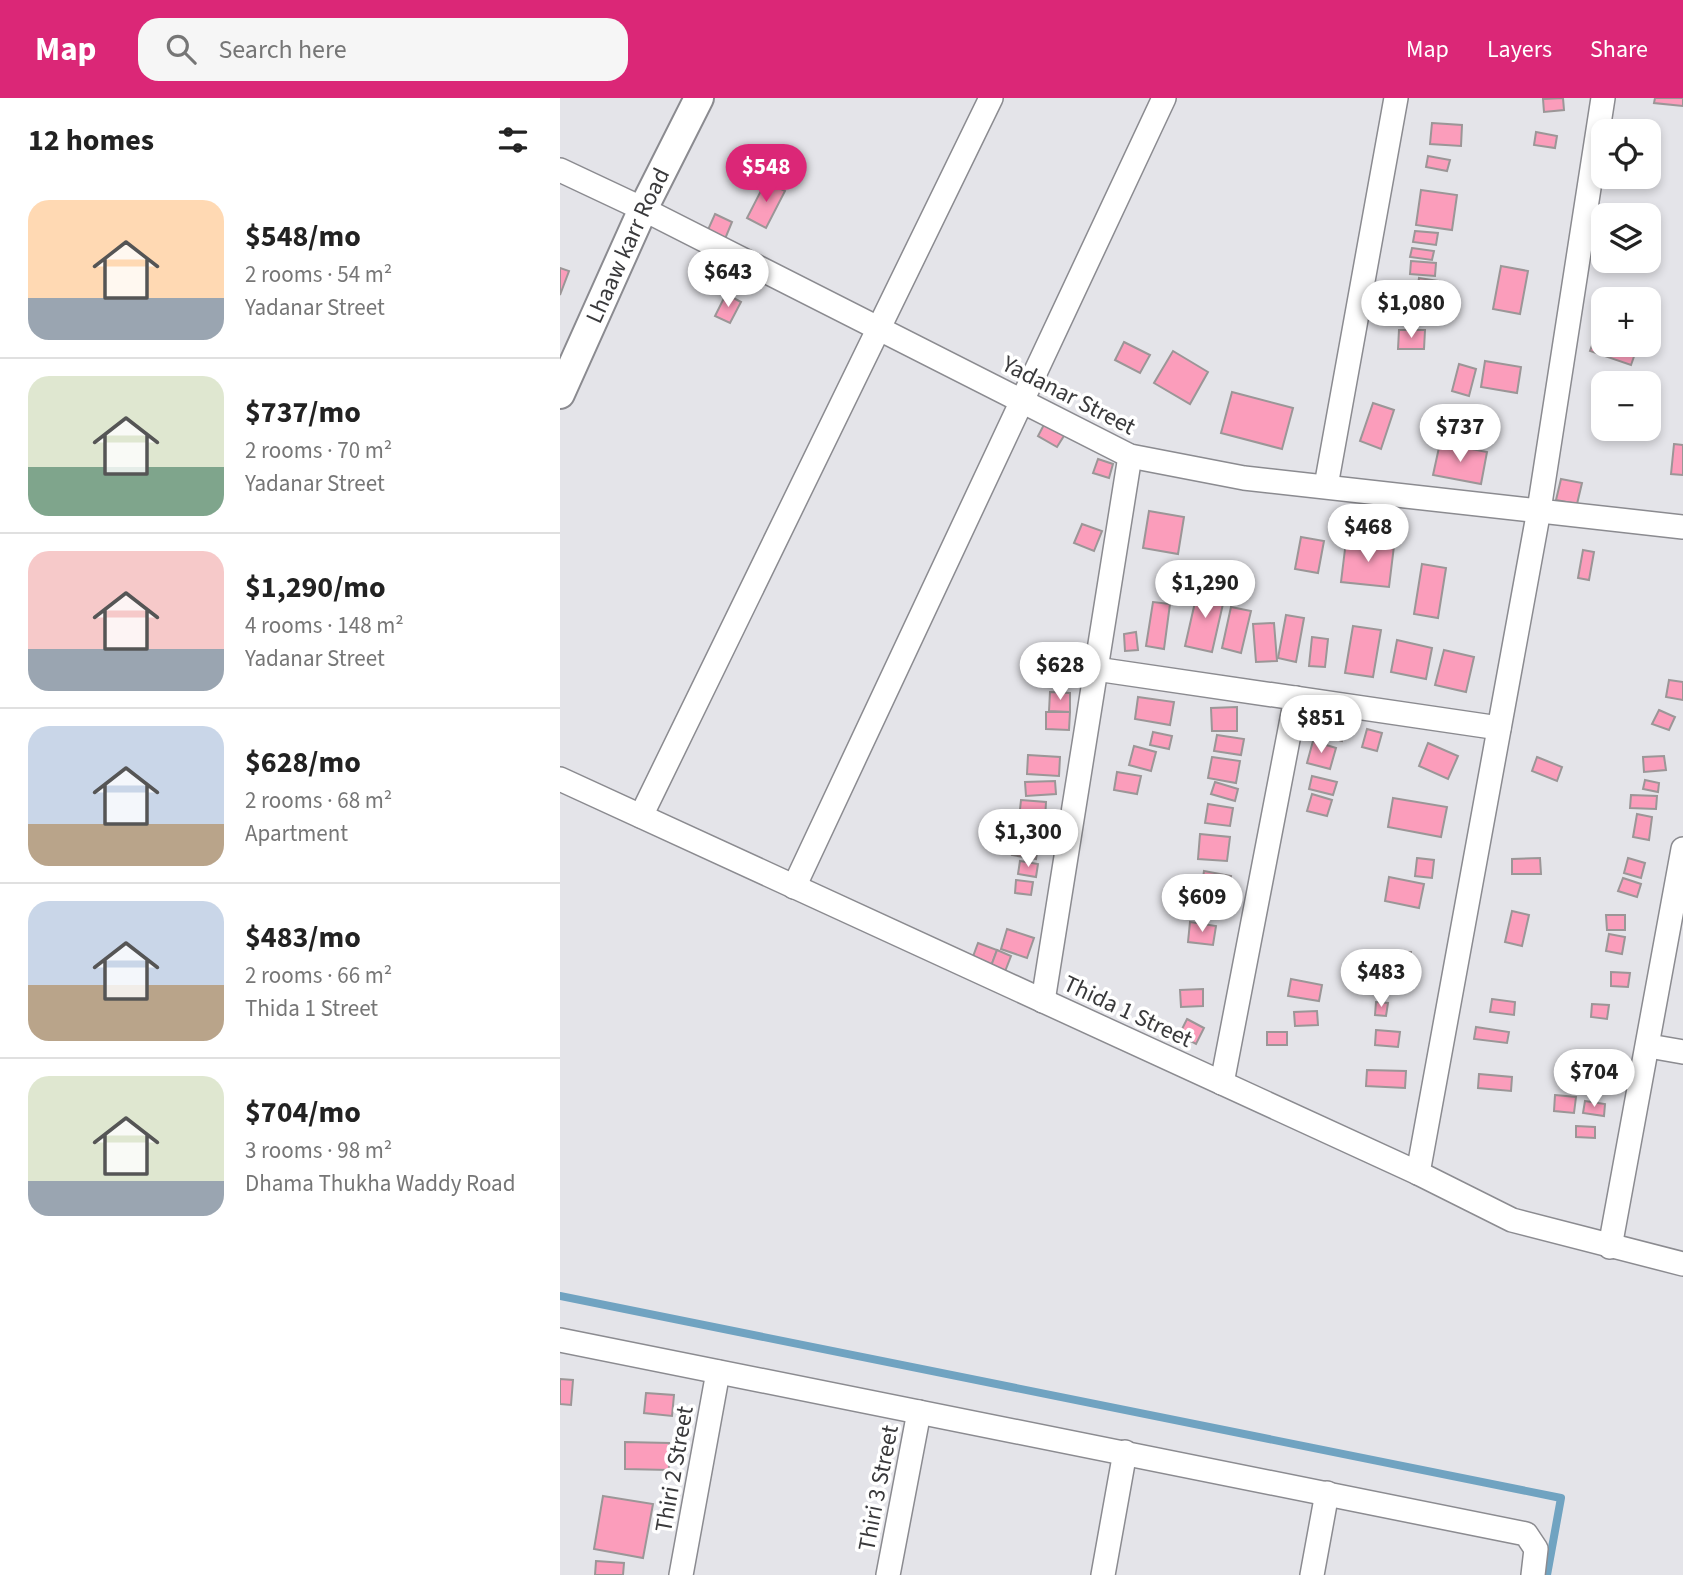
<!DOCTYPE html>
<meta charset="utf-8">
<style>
:root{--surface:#fff;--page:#f6f6f6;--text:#222;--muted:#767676;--line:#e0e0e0;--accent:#db2777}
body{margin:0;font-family:"Source Sans 3",sans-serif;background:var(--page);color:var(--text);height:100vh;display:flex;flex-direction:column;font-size:26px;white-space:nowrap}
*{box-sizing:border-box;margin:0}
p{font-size:23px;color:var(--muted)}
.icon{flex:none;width:38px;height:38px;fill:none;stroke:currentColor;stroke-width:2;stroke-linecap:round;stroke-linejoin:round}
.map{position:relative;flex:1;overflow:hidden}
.sheet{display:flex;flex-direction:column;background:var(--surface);width:560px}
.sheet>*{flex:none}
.fabs{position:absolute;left:1031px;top:21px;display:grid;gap:14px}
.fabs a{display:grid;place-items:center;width:70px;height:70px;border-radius:14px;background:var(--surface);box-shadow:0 4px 10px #0003;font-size:35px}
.price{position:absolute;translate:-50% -60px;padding:0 16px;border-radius:24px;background:#fff;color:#222;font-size:23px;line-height:46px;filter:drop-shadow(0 2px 4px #0008)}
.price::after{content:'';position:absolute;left:50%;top:42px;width:21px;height:16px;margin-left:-10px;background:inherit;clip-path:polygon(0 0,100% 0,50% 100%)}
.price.selected{background:var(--accent);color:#fff}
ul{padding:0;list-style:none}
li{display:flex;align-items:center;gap:21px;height:175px;padding:0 28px}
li+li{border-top:2px solid var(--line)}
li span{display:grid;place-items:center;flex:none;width:196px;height:140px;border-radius:21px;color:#555}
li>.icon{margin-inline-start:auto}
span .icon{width:84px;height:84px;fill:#fffc;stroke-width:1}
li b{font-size:30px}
h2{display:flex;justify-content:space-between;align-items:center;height:84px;padding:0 28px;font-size:30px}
header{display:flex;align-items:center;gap:42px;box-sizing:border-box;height:98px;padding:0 35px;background:var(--accent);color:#fff}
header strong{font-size:33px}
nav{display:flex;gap:38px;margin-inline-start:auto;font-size:24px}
.search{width:490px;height:63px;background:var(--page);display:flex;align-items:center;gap:18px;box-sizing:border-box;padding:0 24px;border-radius:21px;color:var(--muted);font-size:26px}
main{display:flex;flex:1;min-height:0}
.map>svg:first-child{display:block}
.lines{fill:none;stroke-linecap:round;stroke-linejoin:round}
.stream{stroke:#70a3c1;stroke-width:8}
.building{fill:#fb9dbb;stroke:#9b9697;stroke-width:2}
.minor-casing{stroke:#8b8b90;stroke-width:26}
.tertiary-casing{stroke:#8b8b90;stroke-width:32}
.minor{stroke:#fff;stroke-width:23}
.tertiary{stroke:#fff;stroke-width:28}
.labels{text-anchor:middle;stroke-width:7;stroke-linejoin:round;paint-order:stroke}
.street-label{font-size:24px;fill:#39393b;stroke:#fff}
</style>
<header>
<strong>Map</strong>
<div class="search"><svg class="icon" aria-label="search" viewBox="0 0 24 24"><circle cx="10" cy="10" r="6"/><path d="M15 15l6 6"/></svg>Search here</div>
<nav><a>Map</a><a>Layers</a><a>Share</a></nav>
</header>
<main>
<section class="sheet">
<h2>12 homes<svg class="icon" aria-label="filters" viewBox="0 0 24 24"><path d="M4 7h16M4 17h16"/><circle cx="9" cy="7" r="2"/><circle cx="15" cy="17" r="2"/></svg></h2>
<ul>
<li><span style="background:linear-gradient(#ffd9b3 70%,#9aa5b1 0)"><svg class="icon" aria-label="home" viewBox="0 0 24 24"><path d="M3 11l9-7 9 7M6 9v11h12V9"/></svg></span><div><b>$548/mo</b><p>2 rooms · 54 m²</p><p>Yadanar Street</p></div></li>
<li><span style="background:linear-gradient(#dfe7d0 65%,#7fa58c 0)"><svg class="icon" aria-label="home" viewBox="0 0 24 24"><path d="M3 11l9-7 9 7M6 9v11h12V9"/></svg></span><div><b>$737/mo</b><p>2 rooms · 70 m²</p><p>Yadanar Street</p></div></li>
<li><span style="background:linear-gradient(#f6c9c9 70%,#9aa5b1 0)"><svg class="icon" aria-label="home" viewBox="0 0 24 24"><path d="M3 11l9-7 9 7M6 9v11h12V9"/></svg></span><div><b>$1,290/mo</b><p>4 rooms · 148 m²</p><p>Yadanar Street</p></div></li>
<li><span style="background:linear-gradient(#c9d6e8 70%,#b9a48a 0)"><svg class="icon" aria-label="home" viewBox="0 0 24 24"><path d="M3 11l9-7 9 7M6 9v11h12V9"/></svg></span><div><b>$628/mo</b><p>2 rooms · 68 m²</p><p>Apartment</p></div></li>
<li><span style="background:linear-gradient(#c9d6e8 60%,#b9a48a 0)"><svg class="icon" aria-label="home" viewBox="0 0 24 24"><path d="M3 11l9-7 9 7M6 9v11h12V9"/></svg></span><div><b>$483/mo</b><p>2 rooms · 66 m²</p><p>Thida 1 Street</p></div></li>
<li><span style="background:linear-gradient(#dfe7d0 75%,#9aa5b1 0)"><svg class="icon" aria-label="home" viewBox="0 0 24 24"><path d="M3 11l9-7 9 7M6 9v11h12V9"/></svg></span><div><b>$704/mo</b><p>3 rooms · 98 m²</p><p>Dhama Thukha Waddy Road</p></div></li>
</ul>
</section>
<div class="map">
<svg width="1123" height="1477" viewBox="0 0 1123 1477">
<rect width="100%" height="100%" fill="#e4e4e9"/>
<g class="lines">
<polyline class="stream" points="0,1198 1001,1400 987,1477"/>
</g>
<g class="building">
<polygon points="1003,0 1004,12 984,14 983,1"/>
<polygon points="1095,0 1123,0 1123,8 1094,5"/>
<polygon points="872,25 902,27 901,48 870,46"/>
<polygon points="976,34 997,38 995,50 974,47"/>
<polygon points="1088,42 1099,43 1098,57 1088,57"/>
<polygon points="868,58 890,62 887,73 866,69"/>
<polygon points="206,83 225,93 206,130 187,120"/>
<polygon points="861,92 897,97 892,132 856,127"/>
<polygon points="155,116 172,124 165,141 147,134"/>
<polygon points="855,133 878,135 876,147 853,144"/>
<polygon points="852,150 874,153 872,162 850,159"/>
<polygon points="851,163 876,165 875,178 850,176"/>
<polygon points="941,168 968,173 960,216 933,211"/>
<polygon points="0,170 9,173 0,197"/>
<polygon points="859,180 879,183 877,197 857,194"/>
<polygon points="166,196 181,204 170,225 155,218"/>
<polygon points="1043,217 1043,247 1078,247 1071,267 1030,253"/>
<polygon points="839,232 865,232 864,251 838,251"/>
<polygon points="564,244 590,257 580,275 555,262"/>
<polygon points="613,253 648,274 630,306 594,285"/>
<polygon points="925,263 961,269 957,295 921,289"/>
<polygon points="899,266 916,271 909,298 892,293"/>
<polygon points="672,294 733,310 722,351 661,335"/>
<polygon points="813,305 834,312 821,351 800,343"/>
<polygon points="487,321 507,333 497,349 478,338"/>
<polygon points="880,345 927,354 921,386 873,377"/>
<polygon points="1114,346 1123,347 1123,377 1111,376"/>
<polygon points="538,361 553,366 549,380 533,375"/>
<polygon points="1001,381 1022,385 1017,406 996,402"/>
<polygon points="589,413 624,419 618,456 583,450"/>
<polygon points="522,426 542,433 534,453 514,445"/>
<polygon points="741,439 764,443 758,475 735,471"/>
<polygon points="786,443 834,448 829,489 781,484"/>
<polygon points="1023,452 1034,454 1029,482 1018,480"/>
<polygon points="862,466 886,470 878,520 854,516"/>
<polygon points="638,491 665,497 652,554 625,548"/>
<polygon points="593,504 610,506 604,551 586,548"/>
<polygon points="671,509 691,513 681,555 662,550"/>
<polygon points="726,517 744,520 736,564 718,560"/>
<polygon points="714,525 717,563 696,564 693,526"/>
<polygon points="793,528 821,532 813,579 785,575"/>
<polygon points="576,534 578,552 565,553 564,536"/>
<polygon points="752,539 768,541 765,569 749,568"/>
<polygon points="837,542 872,550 866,581 831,574"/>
<polygon points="884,552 914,559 906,594 875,587"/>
<polygon points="1109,582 1123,584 1123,602 1106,599"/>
<polygon points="490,594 510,595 510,614 489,613"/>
<polygon points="578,599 614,604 610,627 575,621"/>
<polygon points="677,609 677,633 652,633 651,610"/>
<polygon points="1099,612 1115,619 1109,632 1092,626"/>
<polygon points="486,614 510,614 509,632 486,631"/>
<polygon points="749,615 787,626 782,643 744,632"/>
<polygon points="807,631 822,635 817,653 802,649"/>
<polygon points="593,634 612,638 609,651 590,647"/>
<polygon points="657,637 684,641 681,657 654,653"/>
<polygon points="753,643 776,650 770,671 747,665"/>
<polygon points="868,645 898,658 888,681 859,668"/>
<polygon points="574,648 596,654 591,673 569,667"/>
<polygon points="468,657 500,659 499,678 467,676"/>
<polygon points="1104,658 1106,672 1084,674 1083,659"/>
<polygon points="652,659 680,663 676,685 648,680"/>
<polygon points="977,659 1002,669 997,683 972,673"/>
<polygon points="557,674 581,678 577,696 554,692"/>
<polygon points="752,678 777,684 773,697 749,691"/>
<polygon points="1085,682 1099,685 1098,694 1083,691"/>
<polygon points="495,683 496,696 466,698 465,684"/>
<polygon points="655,684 678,691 675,703 651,696"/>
<polygon points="752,696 772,702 767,718 747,713"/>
<polygon points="1071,697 1097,698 1096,711 1070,710"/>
<polygon points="833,700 887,709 881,739 828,729"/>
<polygon points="461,702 486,704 485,723 459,721"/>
<polygon points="648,706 673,710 670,728 645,725"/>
<polygon points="1077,716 1092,719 1089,742 1073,739"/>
<polygon points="458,722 485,723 483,744 456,743"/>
<polygon points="640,736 670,739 667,763 638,761"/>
<polygon points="454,745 478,749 476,761 452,757"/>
<polygon points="857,760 874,762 872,780 855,778"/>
<polygon points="980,760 981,776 952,776 952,761"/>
<polygon points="1068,760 1085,765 1081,780 1064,775"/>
<polygon points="460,763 478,766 476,779 458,776"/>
<polygon points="644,773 671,778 667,799 641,794"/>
<polygon points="829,779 864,786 859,810 825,803"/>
<polygon points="1063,780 1081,786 1077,799 1058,793"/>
<polygon points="456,782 473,784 471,797 455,795"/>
<polygon points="642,805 662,806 662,817 641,816"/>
<polygon points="952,813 969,817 962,848 945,844"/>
<polygon points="1046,817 1065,817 1065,832 1047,832"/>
<polygon points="630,824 656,828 653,847 628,844"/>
<polygon points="447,831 474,840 467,860 441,851"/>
<polygon points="1049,836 1065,839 1062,856 1046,853"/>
<polygon points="418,845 437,852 430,871 411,864"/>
<polygon points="437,852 451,858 444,876 430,871"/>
<polygon points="851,854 851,867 832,868 831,855"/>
<polygon points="1051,874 1070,875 1068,889 1051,888"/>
<polygon points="832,877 847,880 845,894 829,892"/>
<polygon points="731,881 762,887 759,903 728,898"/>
<polygon points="643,891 643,908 621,909 620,892"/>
<polygon points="932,901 955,904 954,917 930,914"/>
<polygon points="816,904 828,905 826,918 815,917"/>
<polygon points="1032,906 1049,907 1047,921 1031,919"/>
<polygon points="757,913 758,927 735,928 734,914"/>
<polygon points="627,921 644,930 636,946 619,937"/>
<polygon points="916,929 949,934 947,945 914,941"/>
<polygon points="816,932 840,934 838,949 815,947"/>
<rect x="707" y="934" width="20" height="13"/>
<polygon points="807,972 846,973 845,990 806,988"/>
<polygon points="919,976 952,979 951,993 918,990"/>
<polygon points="995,997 1016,999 1014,1015 994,1013"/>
<polygon points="1025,1003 1045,1006 1044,1018 1023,1015"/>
<polygon points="1016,1028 1035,1029 1035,1040 1016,1039"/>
<polygon points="0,1281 13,1282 11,1307 0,1306"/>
<polygon points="86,1295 114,1297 112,1318 84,1315"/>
<polygon points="65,1344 109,1345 109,1372 65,1371"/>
<polygon points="43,1398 93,1406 83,1460 34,1451"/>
<polygon points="36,1463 64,1465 63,1477 35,1477"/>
</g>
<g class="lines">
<defs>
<g id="minor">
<polyline points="0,72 83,111 570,358 684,380 1123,429"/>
<polyline points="766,388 836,0"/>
<polyline points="536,571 939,630"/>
<polyline points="0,681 858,1075 952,1122 1123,1166"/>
<polyline points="81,718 431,0"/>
<polyline points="234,789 604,0"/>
<polyline points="483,903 570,358"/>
<polyline points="1089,948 1123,954"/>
<polyline points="662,985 736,600"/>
<polyline points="858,1075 979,412 1043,0"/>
<polyline points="1050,1149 1123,751"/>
<polyline points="0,1242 966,1436 976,1451 973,1477"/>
<polyline points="121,1477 158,1274"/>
<polyline points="328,1477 359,1314"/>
<polyline points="543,1477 565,1354"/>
<polyline points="752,1477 767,1395"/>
</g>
<g id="tertiary">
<path id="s1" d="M0,296L83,111L139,0"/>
</g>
</defs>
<use href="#minor" class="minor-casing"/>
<use href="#tertiary" class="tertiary-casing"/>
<use href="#minor" class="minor"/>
<use href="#tertiary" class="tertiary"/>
</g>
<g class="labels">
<g class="street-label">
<text dy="8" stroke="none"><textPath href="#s1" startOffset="163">Lhaaw karr Road</textPath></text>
<text transform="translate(509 297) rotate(27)" y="8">Yadanar Street</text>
<text transform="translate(568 913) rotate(25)" y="8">Thida 1 Street</text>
<text transform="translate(114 1371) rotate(-80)" y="8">Thiri 2 Street</text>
<text transform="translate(318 1390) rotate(-79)" y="8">Thiri 3 Street</text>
</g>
</g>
</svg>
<div class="fabs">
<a><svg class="icon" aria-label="locate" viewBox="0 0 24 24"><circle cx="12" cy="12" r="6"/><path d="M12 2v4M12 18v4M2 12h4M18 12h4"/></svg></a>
<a><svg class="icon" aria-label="layers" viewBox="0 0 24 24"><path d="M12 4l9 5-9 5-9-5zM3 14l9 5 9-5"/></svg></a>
<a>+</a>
<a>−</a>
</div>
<b class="price selected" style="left:206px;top:106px">$548</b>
<b class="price" style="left:168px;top:211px">$643</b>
<b class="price" style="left:851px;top:242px">$1,080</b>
<b class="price" style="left:900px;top:366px">$737</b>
<b class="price" style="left:808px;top:466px">$468</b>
<b class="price" style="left:645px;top:522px">$1,290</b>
<b class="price" style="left:500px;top:604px">$628</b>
<b class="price" style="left:761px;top:657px">$851</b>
<b class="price" style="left:468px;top:771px">$1,300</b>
<b class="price" style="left:642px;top:836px">$609</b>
<b class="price" style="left:821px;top:911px">$483</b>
<b class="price" style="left:1034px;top:1011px">$704</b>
</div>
</main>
